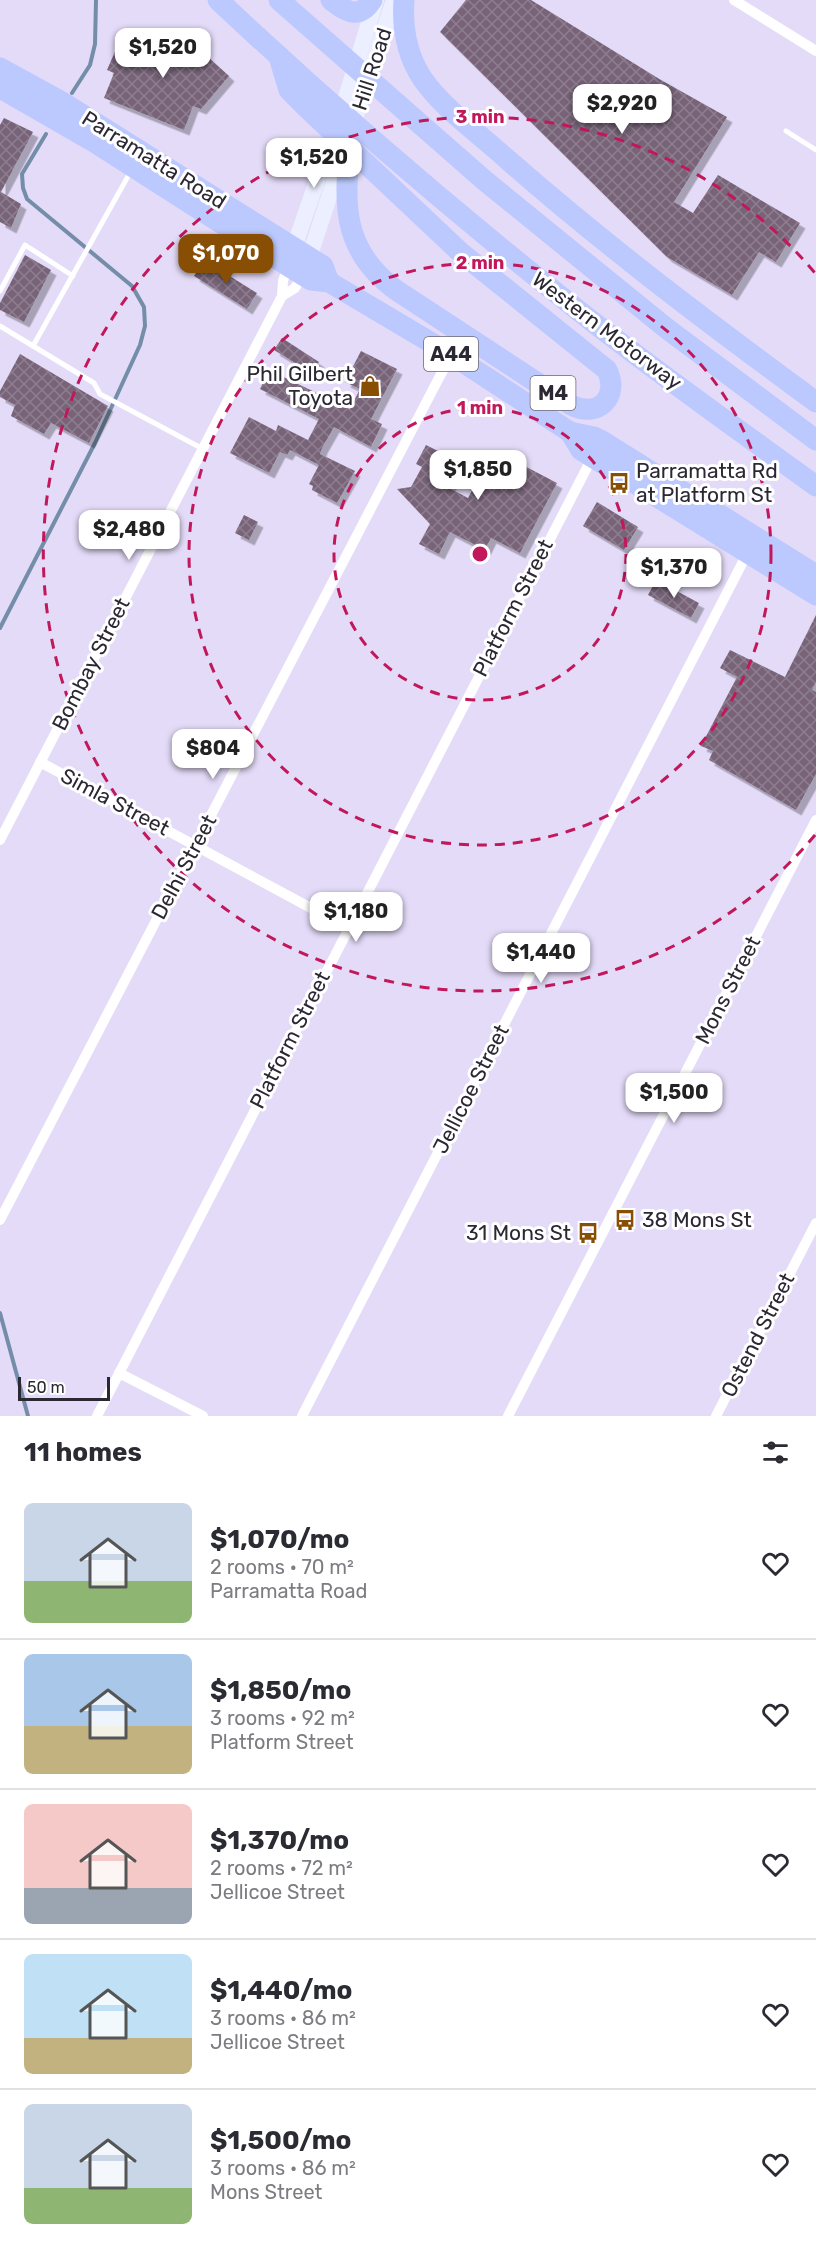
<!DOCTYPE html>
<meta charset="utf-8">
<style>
:root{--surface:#fff;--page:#f7f7f7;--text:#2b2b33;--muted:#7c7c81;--line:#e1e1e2;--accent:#884f04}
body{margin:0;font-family:Rubik,sans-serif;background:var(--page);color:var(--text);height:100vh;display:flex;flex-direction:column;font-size:22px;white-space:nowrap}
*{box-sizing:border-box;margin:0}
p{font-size:20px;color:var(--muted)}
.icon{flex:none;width:33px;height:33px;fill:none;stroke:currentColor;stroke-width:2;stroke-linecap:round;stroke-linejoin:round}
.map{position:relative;height:1416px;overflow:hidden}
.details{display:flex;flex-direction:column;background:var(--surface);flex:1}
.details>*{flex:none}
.scale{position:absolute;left:18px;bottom:15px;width:92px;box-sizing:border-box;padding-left:6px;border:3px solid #2b2833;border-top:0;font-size:16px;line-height:21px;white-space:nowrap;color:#2b2833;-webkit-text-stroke:4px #fff;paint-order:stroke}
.price{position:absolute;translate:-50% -51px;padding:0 14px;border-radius:12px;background:#fff;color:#222;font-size:20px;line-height:39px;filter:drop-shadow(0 2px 3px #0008)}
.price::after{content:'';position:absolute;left:50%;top:36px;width:18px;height:14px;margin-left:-9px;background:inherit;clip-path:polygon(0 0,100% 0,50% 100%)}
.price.on{background:var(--accent);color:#fff}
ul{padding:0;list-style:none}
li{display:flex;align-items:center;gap:18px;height:150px;padding:0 24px}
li+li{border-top:2px solid var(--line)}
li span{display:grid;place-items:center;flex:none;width:168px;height:120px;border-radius:9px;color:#555}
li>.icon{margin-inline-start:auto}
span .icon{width:72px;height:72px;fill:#fffc;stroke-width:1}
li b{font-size:26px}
h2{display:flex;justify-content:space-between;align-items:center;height:72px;padding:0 24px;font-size:26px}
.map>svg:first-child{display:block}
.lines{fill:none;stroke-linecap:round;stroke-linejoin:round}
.stream{stroke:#748ea9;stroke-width:4}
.building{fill:url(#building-cross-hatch);filter:url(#shadow)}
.lane{stroke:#fff;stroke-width:5}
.street{stroke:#fff;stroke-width:10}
.secondary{stroke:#ebefff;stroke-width:16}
.highway{stroke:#bcc9fe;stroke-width:21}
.ring{fill:none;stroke:#c2185b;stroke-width:3;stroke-dasharray:10 8}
.labels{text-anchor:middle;stroke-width:6;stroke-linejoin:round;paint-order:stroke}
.shield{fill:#fff;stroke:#6b6870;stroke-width:1.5}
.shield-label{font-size:20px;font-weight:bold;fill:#2b2833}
.street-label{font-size:21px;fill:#2b2833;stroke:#fff}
.poi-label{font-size:21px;fill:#2b2833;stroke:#fff;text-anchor:end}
.centre{fill:#c2185b;stroke:#fff;stroke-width:3}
.ring-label{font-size:18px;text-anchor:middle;font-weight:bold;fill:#c2185b;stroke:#fff;stroke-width:6;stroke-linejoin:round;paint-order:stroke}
</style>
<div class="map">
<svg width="816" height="1416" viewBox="0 0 816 1416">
<defs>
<pattern id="building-cross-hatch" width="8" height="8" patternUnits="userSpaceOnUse" patternTransform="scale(1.5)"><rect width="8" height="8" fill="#786479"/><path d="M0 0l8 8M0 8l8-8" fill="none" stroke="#8d7f8f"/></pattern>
<filter id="shadow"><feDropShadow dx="5.5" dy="5.5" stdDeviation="0" flood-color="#0004"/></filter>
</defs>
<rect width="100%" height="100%" fill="#e4dbf8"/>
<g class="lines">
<g class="stream">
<polyline points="72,93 90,65 95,44 96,0"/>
<polyline points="0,628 95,443 140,345 145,326 144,307 132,286 27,199 23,188 22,174 46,134"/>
<polyline points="0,1313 28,1416"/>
</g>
</g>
<g class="building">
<polygon points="466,0 531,0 661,80 727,117 674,202 693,213 718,175 800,223 776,262 759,252 732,295 667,257 440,32"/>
<polygon points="123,33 151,45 155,36 183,48 187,38 229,76 201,109 193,106 184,130 104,98 114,73 107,70"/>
<polygon points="4,118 33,132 1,192 21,204 11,228 0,222 0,125"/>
<polygon points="25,255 51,270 24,322 0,310 0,303"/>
<polygon points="204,260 257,293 247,309 194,276"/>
<polygon points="282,338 319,362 312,373 274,350"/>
<polygon points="361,351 397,369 371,419 382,424 371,447 334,427 322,448 320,454 355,471 337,503 312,490 313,486 309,484 319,465 290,450 287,455 280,452 269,473 230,453 249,417 276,431 278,425 308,440 319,419 260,389 269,370 350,409 360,389 345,382"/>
<polygon points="20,354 108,406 89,443 51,423 44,434 11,416 15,405 0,397 0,391"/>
<polygon points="426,445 462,463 449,488 468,498 494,450 557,483 520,553 491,538 485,550 450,532 439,554 419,544 430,524 397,489 411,487 422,467 416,464"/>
<polygon points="597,502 638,527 624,550 583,526"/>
<polygon points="244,515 258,522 249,540 235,533"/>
<polygon points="656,580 699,603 691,618 648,595"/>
<polygon points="816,615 816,682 812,690 816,692 816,774 796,810 709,760 713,751 701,746 737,677 720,668 730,650 785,677"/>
</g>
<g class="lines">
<g class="lane">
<polyline points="786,131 816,150"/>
<polyline points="0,291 25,245 73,276"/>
<polyline points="0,326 33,346 131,171"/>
<polyline points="33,346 94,383 100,394 203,449"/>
</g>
<g class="street">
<polyline points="734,0 816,51"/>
<polyline points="282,296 295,288 303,274"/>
<polyline points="40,762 348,928"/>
<polyline points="0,840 282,296 283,281 288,266"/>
<polyline points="0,1220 441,374 452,355"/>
<polyline points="119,1373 203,1416"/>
<polyline points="97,1416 594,454"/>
<polyline points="302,1416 749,550"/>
<polyline points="508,1416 816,820"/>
<polyline points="716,1416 816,1223"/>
</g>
<g class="secondary">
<polyline points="290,259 348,91 376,0"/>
<polyline points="306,267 394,0"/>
</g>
<g class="highway">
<path d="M218,0C334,109 454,212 579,311C656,372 736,428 816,486"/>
<polyline points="279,0 484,180 666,328 816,440"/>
<path d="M331,0C347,12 359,20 372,0"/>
<path d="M404,0C402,27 407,55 422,78C443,109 481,135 508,160C606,246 711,325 816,402"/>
<path d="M279,57L289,90L306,107L460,252L607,370C620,397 598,419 571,405L396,290C336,246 345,194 352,129"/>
<polyline points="0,68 62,102 323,266 329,282"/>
<polyline points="0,88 94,142 288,266 311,280 329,282 452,355 570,432 594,437 602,441 816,575"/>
<polyline points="570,432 581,450 816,595"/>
</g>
</g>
<g class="ring">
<circle cx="480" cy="554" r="146"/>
<circle cx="480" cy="554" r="291"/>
<path d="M815 835A437 437 0 1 1 815 273"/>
</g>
<defs>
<symbol id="shop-bare" viewBox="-9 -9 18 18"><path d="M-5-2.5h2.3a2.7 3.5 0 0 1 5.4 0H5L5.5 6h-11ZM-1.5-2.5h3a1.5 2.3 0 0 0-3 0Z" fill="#884f04" stroke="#fff" stroke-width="2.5" paint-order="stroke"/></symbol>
<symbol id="bus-bare" viewBox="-9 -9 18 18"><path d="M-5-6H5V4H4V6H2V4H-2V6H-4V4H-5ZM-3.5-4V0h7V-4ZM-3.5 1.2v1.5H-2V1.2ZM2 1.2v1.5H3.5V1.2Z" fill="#884f04" stroke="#fff" stroke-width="2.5" paint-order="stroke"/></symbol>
</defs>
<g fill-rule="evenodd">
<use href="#shop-bare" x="355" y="371" width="30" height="30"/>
<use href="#bus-bare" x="604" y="468" width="30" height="30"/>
<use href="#bus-bare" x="610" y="1205" width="30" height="30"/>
<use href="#bus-bare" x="573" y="1218" width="30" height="30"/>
</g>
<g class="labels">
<g class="shield">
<rect x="424" y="337" width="54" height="34" rx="4.5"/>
<rect x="530.5" y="376" width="45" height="34" rx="4.5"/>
</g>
<g class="shield-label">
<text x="451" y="361">A44</text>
<text x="553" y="400">M4</text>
</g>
<g class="street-label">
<text transform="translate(372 69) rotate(-72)" y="7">Hill Road</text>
<text transform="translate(154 160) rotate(32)" y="7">Parramatta Road</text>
<text transform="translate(607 331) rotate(37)" y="7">Western Motorway</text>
<text transform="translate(513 608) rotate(-63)" y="7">Platform Street</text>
<text transform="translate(91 664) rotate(-63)" y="7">Bombay Street</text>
<text transform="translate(115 802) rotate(28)" y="7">Simla Street</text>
<text transform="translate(184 867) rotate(-62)" y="7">Delhi Street</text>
<text transform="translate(728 990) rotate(-63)" y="7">Mons Street</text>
<text transform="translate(290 1040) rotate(-63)" y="7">Platform Street</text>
<text transform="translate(471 1089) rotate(-63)" y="7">Jellicoe Street</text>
<text transform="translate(758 1335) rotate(-63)" y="7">Ostend Street</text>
</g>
<g class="poi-label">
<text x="353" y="381">Phil Gilbert<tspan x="353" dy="24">Toyota</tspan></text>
<text x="636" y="478" text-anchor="start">Parramatta Rd<tspan x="636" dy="24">at Platform St</tspan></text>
<text x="642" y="1227" text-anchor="start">38 Mons St</text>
<text x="571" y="1240">31 Mons St</text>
</g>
</g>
<circle cx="480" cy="554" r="9" class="centre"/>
<g class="ring-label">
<text x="480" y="123">3 min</text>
<text x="480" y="269">2 min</text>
<text x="480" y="414">1 min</text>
</g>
</svg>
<div class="scale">50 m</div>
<b class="price" style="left:163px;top:79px">$1,520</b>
<b class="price" style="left:622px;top:135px">$2,920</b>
<b class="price" style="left:314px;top:189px">$1,520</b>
<b class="price on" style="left:226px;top:285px">$1,070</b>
<b class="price" style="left:478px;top:501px">$1,850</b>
<b class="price" style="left:129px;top:561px">$2,480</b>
<b class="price" style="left:674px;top:599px">$1,370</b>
<b class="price" style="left:213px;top:780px">$804</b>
<b class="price" style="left:356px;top:943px">$1,180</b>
<b class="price" style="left:541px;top:984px">$1,440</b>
<b class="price" style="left:674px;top:1124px">$1,500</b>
</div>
<section class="details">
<h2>11 homes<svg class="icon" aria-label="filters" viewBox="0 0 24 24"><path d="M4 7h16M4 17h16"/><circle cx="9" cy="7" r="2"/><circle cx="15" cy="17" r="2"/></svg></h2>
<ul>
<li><span style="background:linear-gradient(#c9d6e8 65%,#8fb573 0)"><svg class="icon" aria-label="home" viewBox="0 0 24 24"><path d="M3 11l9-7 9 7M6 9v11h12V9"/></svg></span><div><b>$1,070/mo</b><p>2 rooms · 70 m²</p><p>Parramatta Road</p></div><svg class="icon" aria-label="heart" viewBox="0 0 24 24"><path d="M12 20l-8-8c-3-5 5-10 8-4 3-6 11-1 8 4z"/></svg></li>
<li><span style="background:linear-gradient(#a9c7e8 60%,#c2b280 0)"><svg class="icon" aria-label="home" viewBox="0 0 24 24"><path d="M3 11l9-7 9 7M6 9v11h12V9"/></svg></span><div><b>$1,850/mo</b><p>3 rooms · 92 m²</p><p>Platform Street</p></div><svg class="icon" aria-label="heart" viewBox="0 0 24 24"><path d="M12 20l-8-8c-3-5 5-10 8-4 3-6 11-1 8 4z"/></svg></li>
<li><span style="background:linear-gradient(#f6c9c9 70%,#9aa5b1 0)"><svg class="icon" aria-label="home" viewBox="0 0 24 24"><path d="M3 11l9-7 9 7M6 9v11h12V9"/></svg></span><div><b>$1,370/mo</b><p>2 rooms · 72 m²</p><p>Jellicoe Street</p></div><svg class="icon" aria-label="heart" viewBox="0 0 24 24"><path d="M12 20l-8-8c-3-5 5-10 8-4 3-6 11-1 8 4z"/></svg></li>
<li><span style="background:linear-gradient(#bfe0f5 70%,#c2b280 0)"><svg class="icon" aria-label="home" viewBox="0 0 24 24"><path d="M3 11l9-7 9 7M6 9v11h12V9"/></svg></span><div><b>$1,440/mo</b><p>3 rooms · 86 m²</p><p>Jellicoe Street</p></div><svg class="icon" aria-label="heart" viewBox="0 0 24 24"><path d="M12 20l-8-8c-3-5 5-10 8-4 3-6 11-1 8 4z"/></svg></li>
<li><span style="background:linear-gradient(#c9d6e8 70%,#8fb573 0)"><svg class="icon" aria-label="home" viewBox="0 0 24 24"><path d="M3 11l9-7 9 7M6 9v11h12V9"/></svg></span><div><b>$1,500/mo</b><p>3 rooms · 86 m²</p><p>Mons Street</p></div><svg class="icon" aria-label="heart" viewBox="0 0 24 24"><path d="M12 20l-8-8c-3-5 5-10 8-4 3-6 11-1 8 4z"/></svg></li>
</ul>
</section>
